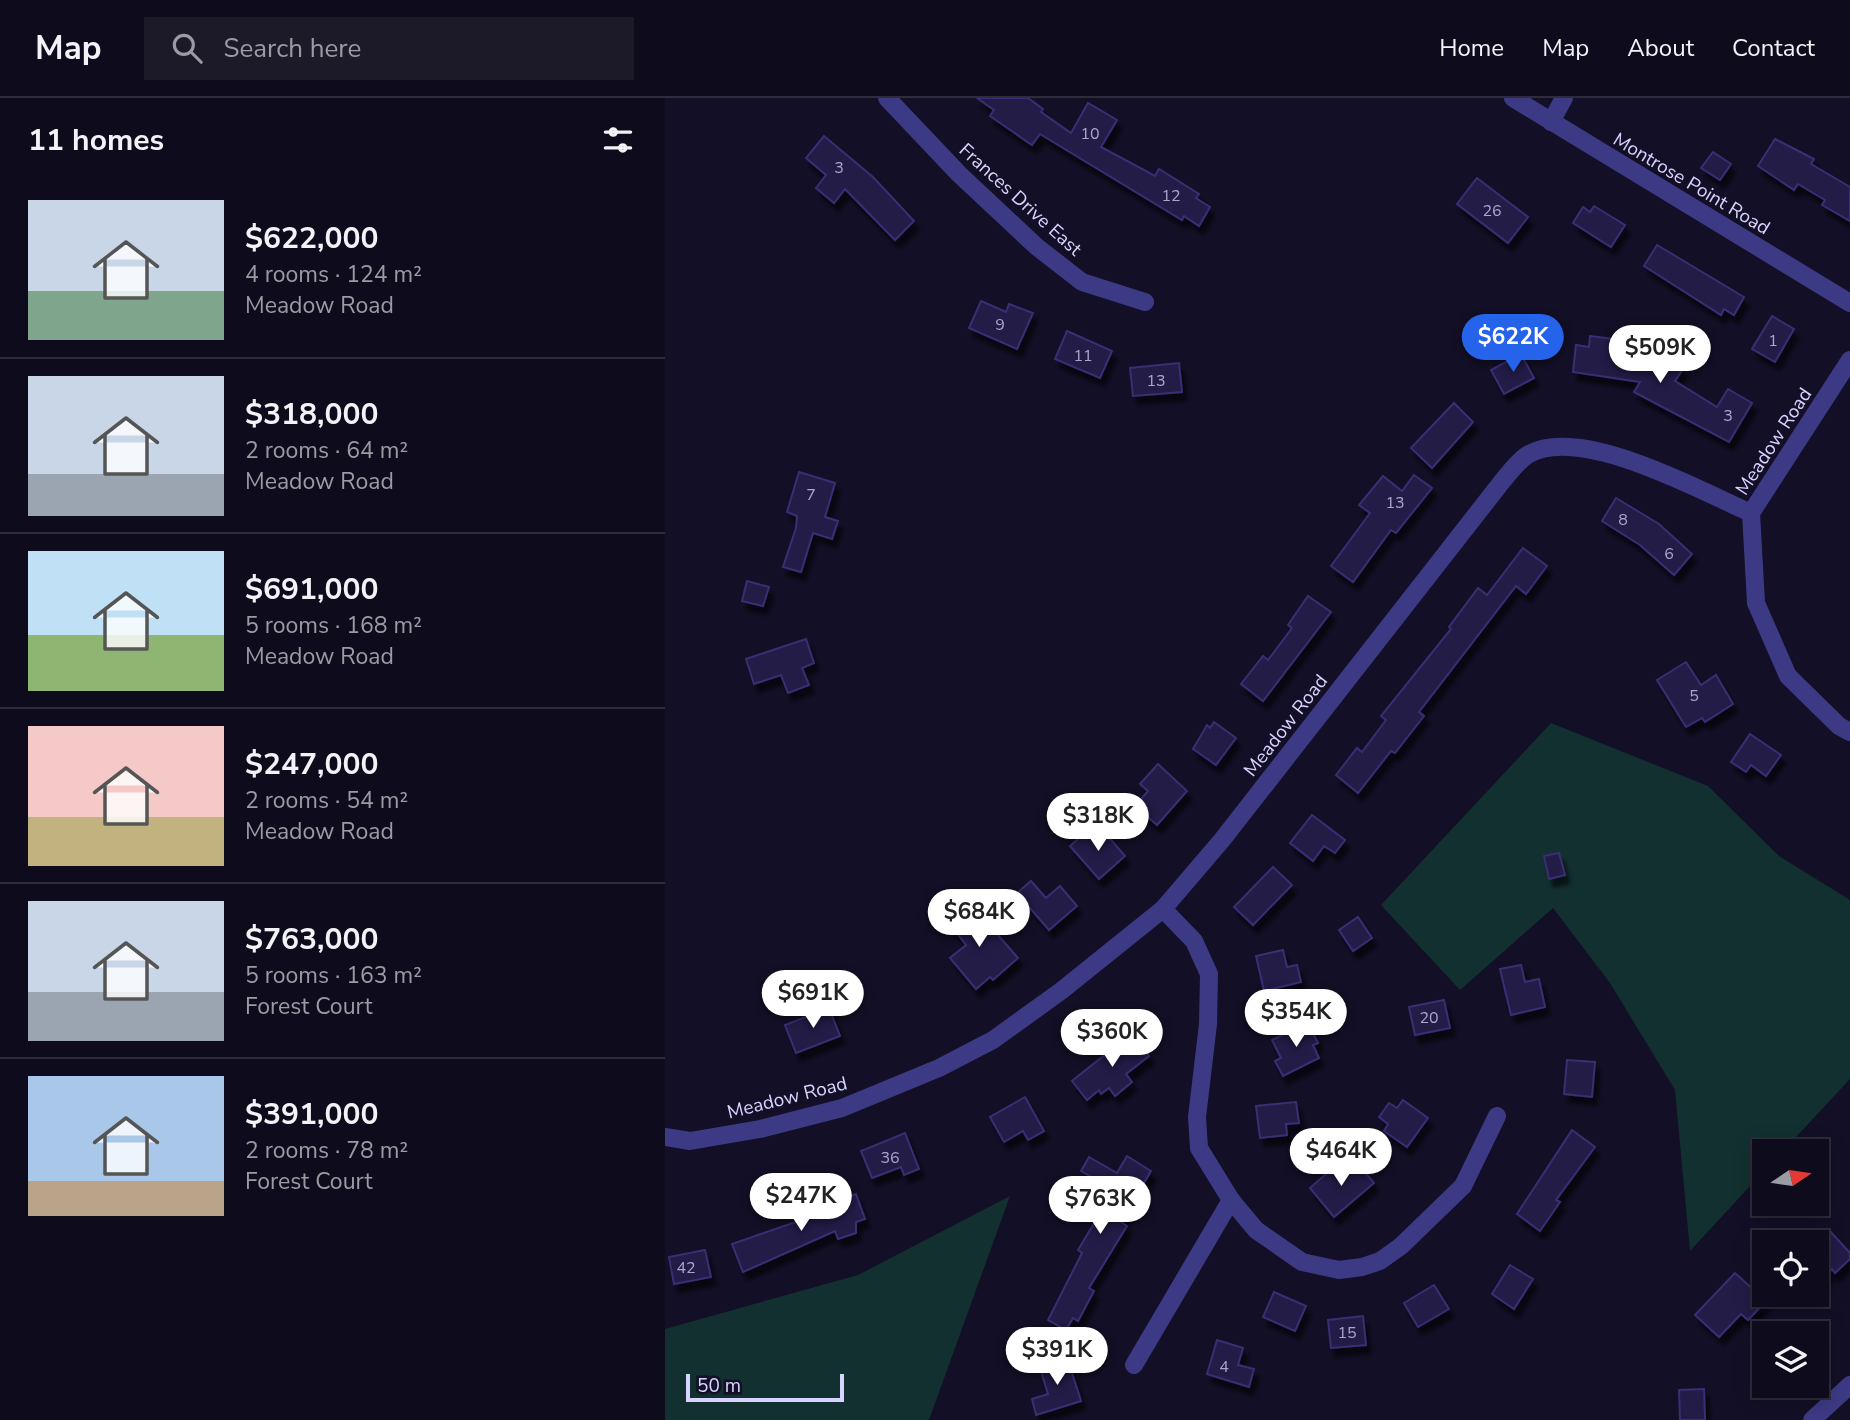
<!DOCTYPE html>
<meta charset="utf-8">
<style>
:root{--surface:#0e0b1c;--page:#1c1929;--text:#f1f3f6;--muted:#9b9ba3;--line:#2e2b3b;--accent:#2563eb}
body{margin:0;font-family:"Nunito Sans",sans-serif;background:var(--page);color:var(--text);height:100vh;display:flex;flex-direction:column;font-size:26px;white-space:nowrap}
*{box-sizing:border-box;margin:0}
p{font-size:23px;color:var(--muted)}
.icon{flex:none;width:38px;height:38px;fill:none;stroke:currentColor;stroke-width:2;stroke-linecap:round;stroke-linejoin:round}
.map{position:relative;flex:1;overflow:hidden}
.sheet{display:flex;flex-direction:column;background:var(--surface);width:665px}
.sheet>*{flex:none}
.needle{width:46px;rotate:77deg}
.buttons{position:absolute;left:1087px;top:1041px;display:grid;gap:14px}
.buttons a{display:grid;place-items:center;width:77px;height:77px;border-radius:0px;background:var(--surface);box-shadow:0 4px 18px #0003,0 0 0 2px var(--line);font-size:35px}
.scale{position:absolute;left:21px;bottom:18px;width:158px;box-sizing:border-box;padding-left:7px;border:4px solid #d9d4ff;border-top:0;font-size:19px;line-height:24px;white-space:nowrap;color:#d9d4ff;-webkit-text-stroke:5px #130f26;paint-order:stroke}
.price{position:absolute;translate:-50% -60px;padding:0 16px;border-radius:24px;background:#fff;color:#222;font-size:23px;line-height:46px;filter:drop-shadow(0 2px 4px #0008)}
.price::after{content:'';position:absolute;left:50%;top:42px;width:21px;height:16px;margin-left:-10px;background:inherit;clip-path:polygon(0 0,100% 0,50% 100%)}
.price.current{background:var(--accent);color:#fff}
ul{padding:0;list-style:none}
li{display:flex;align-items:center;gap:21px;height:175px;padding:0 28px}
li+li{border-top:2px solid var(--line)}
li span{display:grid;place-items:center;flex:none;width:196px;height:140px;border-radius:0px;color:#555}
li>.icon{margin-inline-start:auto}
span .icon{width:84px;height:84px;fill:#fffc;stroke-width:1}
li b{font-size:30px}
h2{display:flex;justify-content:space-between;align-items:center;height:84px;padding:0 28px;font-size:30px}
header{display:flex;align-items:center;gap:42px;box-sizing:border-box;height:98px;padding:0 35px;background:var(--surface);border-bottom:2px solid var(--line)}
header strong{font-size:33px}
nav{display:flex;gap:38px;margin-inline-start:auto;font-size:24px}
.search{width:490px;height:63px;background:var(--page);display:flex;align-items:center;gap:18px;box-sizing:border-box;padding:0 24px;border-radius:0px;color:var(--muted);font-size:26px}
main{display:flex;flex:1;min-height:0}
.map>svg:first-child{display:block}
.green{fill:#12302f}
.building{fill:#241b47;stroke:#3b2d73;stroke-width:2;filter:url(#shadow)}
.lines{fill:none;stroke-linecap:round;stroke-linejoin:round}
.minor{stroke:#3d3a85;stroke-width:18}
.labels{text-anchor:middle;stroke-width:7;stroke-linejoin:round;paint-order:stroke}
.number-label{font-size:16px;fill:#aca6d1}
.street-label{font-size:19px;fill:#d9d4ff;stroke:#130f26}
</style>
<header>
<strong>Map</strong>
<div class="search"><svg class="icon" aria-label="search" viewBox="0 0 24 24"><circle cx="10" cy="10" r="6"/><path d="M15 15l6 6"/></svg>Search here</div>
<nav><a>Home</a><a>Map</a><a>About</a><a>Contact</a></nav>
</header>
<main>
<section class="sheet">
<h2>11 homes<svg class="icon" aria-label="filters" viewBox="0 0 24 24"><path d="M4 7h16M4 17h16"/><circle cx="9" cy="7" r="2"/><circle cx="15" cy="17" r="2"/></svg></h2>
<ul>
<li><span style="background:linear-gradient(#c9d6e8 65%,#7fa58c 0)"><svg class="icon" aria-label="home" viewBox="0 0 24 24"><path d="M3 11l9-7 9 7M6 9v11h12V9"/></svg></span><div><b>$622,000</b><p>4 rooms · 124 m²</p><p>Meadow Road</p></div></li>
<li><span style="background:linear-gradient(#c9d6e8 70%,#9aa5b1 0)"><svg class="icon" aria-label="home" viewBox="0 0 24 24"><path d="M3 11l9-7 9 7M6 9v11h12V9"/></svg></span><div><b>$318,000</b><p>2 rooms · 64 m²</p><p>Meadow Road</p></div></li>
<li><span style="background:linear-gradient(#bfe0f5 60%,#8fb573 0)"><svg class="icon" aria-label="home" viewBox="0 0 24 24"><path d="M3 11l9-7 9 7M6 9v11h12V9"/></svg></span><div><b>$691,000</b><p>5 rooms · 168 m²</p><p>Meadow Road</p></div></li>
<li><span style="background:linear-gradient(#f6c9c9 65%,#c2b280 0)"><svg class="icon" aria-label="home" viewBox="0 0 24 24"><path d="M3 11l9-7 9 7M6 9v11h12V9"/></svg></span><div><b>$247,000</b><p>2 rooms · 54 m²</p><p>Meadow Road</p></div></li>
<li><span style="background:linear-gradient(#c9d6e8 65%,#9aa5b1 0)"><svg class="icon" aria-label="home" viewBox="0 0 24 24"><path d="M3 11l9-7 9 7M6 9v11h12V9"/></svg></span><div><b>$763,000</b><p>5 rooms · 163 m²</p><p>Forest Court</p></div></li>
<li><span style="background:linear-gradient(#a9c7e8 75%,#b9a48a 0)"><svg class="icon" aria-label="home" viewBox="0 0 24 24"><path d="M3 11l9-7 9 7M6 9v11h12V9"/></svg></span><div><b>$391,000</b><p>2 rooms · 78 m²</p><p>Forest Court</p></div></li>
</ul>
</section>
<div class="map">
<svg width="1185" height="1322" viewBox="0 0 1185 1322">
<defs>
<filter id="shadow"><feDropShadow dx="4.5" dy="8" stdDeviation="2" flood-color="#0009"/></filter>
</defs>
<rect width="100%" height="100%" fill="#130f26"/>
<g class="green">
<polygon points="886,625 1043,688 1114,758 1185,802 1185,981 1118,1053 1099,1054 1099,1073 1025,1153 1010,992 945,885 888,810 795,892 716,807"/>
<polygon points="345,1098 264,1322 0,1322 0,1231 193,1177"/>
</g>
<g class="building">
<polygon points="312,0 363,0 378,11 376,14 406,35 423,5 452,22 436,49 490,78 494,71 534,96 531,100 545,109 534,128 519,118 517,122 375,36 367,47 325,18 329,12"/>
<polygon points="159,38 208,79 249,123 230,142 180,91 169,105 151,90 161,77 141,60"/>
<polygon points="1110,41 1149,61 1146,66 1185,89 1185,123 1157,107 1160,102 1133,86 1129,92 1093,68"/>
<polygon points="1048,54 1066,66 1055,82 1036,70"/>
<polygon points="812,80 863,119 843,145 792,106"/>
<polygon points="929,108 960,127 946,149 908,125 918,109 925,114"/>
<polygon points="992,147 1079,199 1069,217 1059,211 1056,217 979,168"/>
<polygon points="316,203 341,214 344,206 368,215 352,251 304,230"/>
<polygon points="1107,218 1129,231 1110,264 1087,251"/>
<polygon points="402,233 447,253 435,280 390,261"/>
<polygon points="925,238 973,244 971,252 998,268 1002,262 1018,271 1010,283 1052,309 1063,291 1087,305 1064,344 969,294 975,284 908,274 911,247 924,249"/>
<polygon points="856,256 869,280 839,296 826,272"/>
<polygon points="514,265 517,294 468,298 465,270"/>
<polygon points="789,305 808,324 767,370 746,350"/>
<polygon points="134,374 170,385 160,419 173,423 167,441 148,435 136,474 118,469 131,430 132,418 122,414"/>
<polygon points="749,377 767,390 731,435 726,432 688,484 666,468 705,415 694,407 718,378 737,393"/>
<polygon points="951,400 994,426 1027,456 1009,477 975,447 937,423"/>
<polygon points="858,450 882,468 861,496 851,488 754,614 759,618 730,655 726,653 693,695 671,677 692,650 697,654 721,622 716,618 786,531 784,529 813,490 822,497"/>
<polygon points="82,483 104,489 98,508 77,503"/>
<polygon points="643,498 666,514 598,603 576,586 598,558 603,562 627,530 623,527"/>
<polygon points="141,541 149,565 137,570 144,587 123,595 116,577 89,586 81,561"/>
<polygon points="1021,564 1036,587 1051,577 1068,606 1040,624 1037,620 1021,629 992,582"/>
<polygon points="549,624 571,640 551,667 528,651 542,627 545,630"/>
<polygon points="1085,636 1116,657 1101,678 1086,667 1081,674 1066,664"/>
<polygon points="493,666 522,693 492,727 470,708 483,693 475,686"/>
<polygon points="647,717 680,742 670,755 659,748 648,763 625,745"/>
<polygon points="421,734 430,744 440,735 460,758 434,781 405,748"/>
<polygon points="894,755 900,777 884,781 879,758"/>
<polygon points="608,769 627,787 588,827 569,809"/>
<polygon points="366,783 381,800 395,788 412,808 384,832 352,795"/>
<polygon points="299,807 319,833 325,828 353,860 328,882 325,879 311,891 285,860 301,847 281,821"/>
<polygon points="693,819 707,840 688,853 674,832"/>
<polygon points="618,852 622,869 632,867 636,884 599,893 591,858"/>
<polygon points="856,867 860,884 874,881 880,909 846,917 835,871"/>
<polygon points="779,902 785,930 750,937 744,909"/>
<polygon points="164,910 175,938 131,955 120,927"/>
<polygon points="643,925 653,945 648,947 654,960 618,978 610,963 616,960 607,942"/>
<polygon points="466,936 484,958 461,976 467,984 450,998 444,990 436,996 434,992 422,1002 407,983"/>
<polygon points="902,962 930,964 927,999 899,996"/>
<polygon points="360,999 379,1033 363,1042 358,1033 339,1044 325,1019"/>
<polygon points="738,1002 763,1020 742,1049 719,1033 723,1026 714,1019 724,1005 732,1010"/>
<polygon points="631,1004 634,1025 621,1026 622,1037 595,1040 591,1008"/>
<polygon points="907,1032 930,1049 891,1102 895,1104 875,1133 852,1116"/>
<polygon points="240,1035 254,1071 239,1077 236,1069 207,1080 196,1053"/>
<polygon points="462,1058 486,1073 456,1124 462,1128 424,1190 429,1193 413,1223 408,1220 401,1232 383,1222 417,1155 413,1152 449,1092 416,1073 424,1059 452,1075"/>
<polygon points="691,1064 709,1085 669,1119 645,1090 670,1068 677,1076"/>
<polygon points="191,1096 200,1121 191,1124 191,1135 173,1141 170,1133 78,1174 67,1146 154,1116 152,1110"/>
<polygon points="1163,1131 1185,1155 1185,1161 1170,1175 1167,1171 1152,1186 1152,1141"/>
<polygon points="40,1152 46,1179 9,1186 4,1159"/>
<polygon points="845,1167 868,1181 849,1211 827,1196"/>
<polygon points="1070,1175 1101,1203 1083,1222 1076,1216 1054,1239 1030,1217"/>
<polygon points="769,1187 784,1211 753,1229 739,1205"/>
<polygon points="609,1194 641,1208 630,1233 598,1219"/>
<polygon points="698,1218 701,1247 666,1250 663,1222"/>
<polygon points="552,1242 578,1250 573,1267 589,1271 584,1289 542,1276"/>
<polygon points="402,1259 416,1303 371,1317 367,1301 383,1296 374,1267"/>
<polygon points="1039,1291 1040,1322 1015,1322 1014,1292"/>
</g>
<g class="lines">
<g class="minor">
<polyline points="222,0 294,76 372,149 417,184 480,204"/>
<polyline points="848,0 1185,205"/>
<polyline points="886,24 899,0"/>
<polyline points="1086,415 1091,505 1123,578 1174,628 1185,634"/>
<polyline points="1086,415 1185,262"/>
<polyline points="498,811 529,843 544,876 543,926 532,1019 534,1050 566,1102 591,1132 637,1164 674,1172 697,1169 715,1163 736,1148 798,1088 832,1018"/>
<path d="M0,1039L25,1043L95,1031L177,1010L274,970L328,942L396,893L498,811L557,742L821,404C831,392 851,363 864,356C917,327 1036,393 1086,415"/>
<polyline points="469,1267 566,1102"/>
<polyline points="1147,1322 1185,1287"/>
</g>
</g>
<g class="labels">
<g class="number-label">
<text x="425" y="41">10</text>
<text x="174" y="75">3</text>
<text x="506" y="103">12</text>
<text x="827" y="118">26</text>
<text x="335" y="232">9</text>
<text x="1108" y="248">1</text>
<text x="418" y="263">11</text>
<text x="491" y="288">13</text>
<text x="1063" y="323">3</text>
<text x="146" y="402">7</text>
<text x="730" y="410">13</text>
<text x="958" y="427">8</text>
<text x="1004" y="461">6</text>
<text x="1029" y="603">5</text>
<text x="764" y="925">20</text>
<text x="225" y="1065">36</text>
<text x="21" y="1175">42</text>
<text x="682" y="1240">15</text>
<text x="559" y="1274">4</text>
</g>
<g class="street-label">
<text transform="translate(1027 85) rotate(31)" y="7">Montrose Point Road</text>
<text transform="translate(356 101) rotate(42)" y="7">Frances Drive East</text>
<text transform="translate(1108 343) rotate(-57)" y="7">Meadow Road</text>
<text transform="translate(620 627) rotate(-52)" y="7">Meadow Road</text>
<text transform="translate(122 999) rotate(-14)" y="7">Meadow Road</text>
</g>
</g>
</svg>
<div class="buttons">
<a><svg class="needle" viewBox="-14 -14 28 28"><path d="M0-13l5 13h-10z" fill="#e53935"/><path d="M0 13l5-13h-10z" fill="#9b9ba3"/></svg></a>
<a><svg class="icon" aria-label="locate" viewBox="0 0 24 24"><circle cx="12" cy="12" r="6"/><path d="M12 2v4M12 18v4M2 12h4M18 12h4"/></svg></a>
<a><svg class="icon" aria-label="layers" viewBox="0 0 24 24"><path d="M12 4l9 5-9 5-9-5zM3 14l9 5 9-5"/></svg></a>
</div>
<div class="scale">50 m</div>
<b class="price current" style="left:848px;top:276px">$622K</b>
<b class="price" style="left:995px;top:287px">$509K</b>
<b class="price" style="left:433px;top:755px">$318K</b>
<b class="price" style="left:314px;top:851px">$684K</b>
<b class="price" style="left:148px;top:932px">$691K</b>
<b class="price" style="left:631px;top:951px">$354K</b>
<b class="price" style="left:447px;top:971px">$360K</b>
<b class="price" style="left:676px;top:1090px">$464K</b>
<b class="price" style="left:136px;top:1135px">$247K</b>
<b class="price" style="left:435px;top:1138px">$763K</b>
<b class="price" style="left:392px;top:1289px">$391K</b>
</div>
</main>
